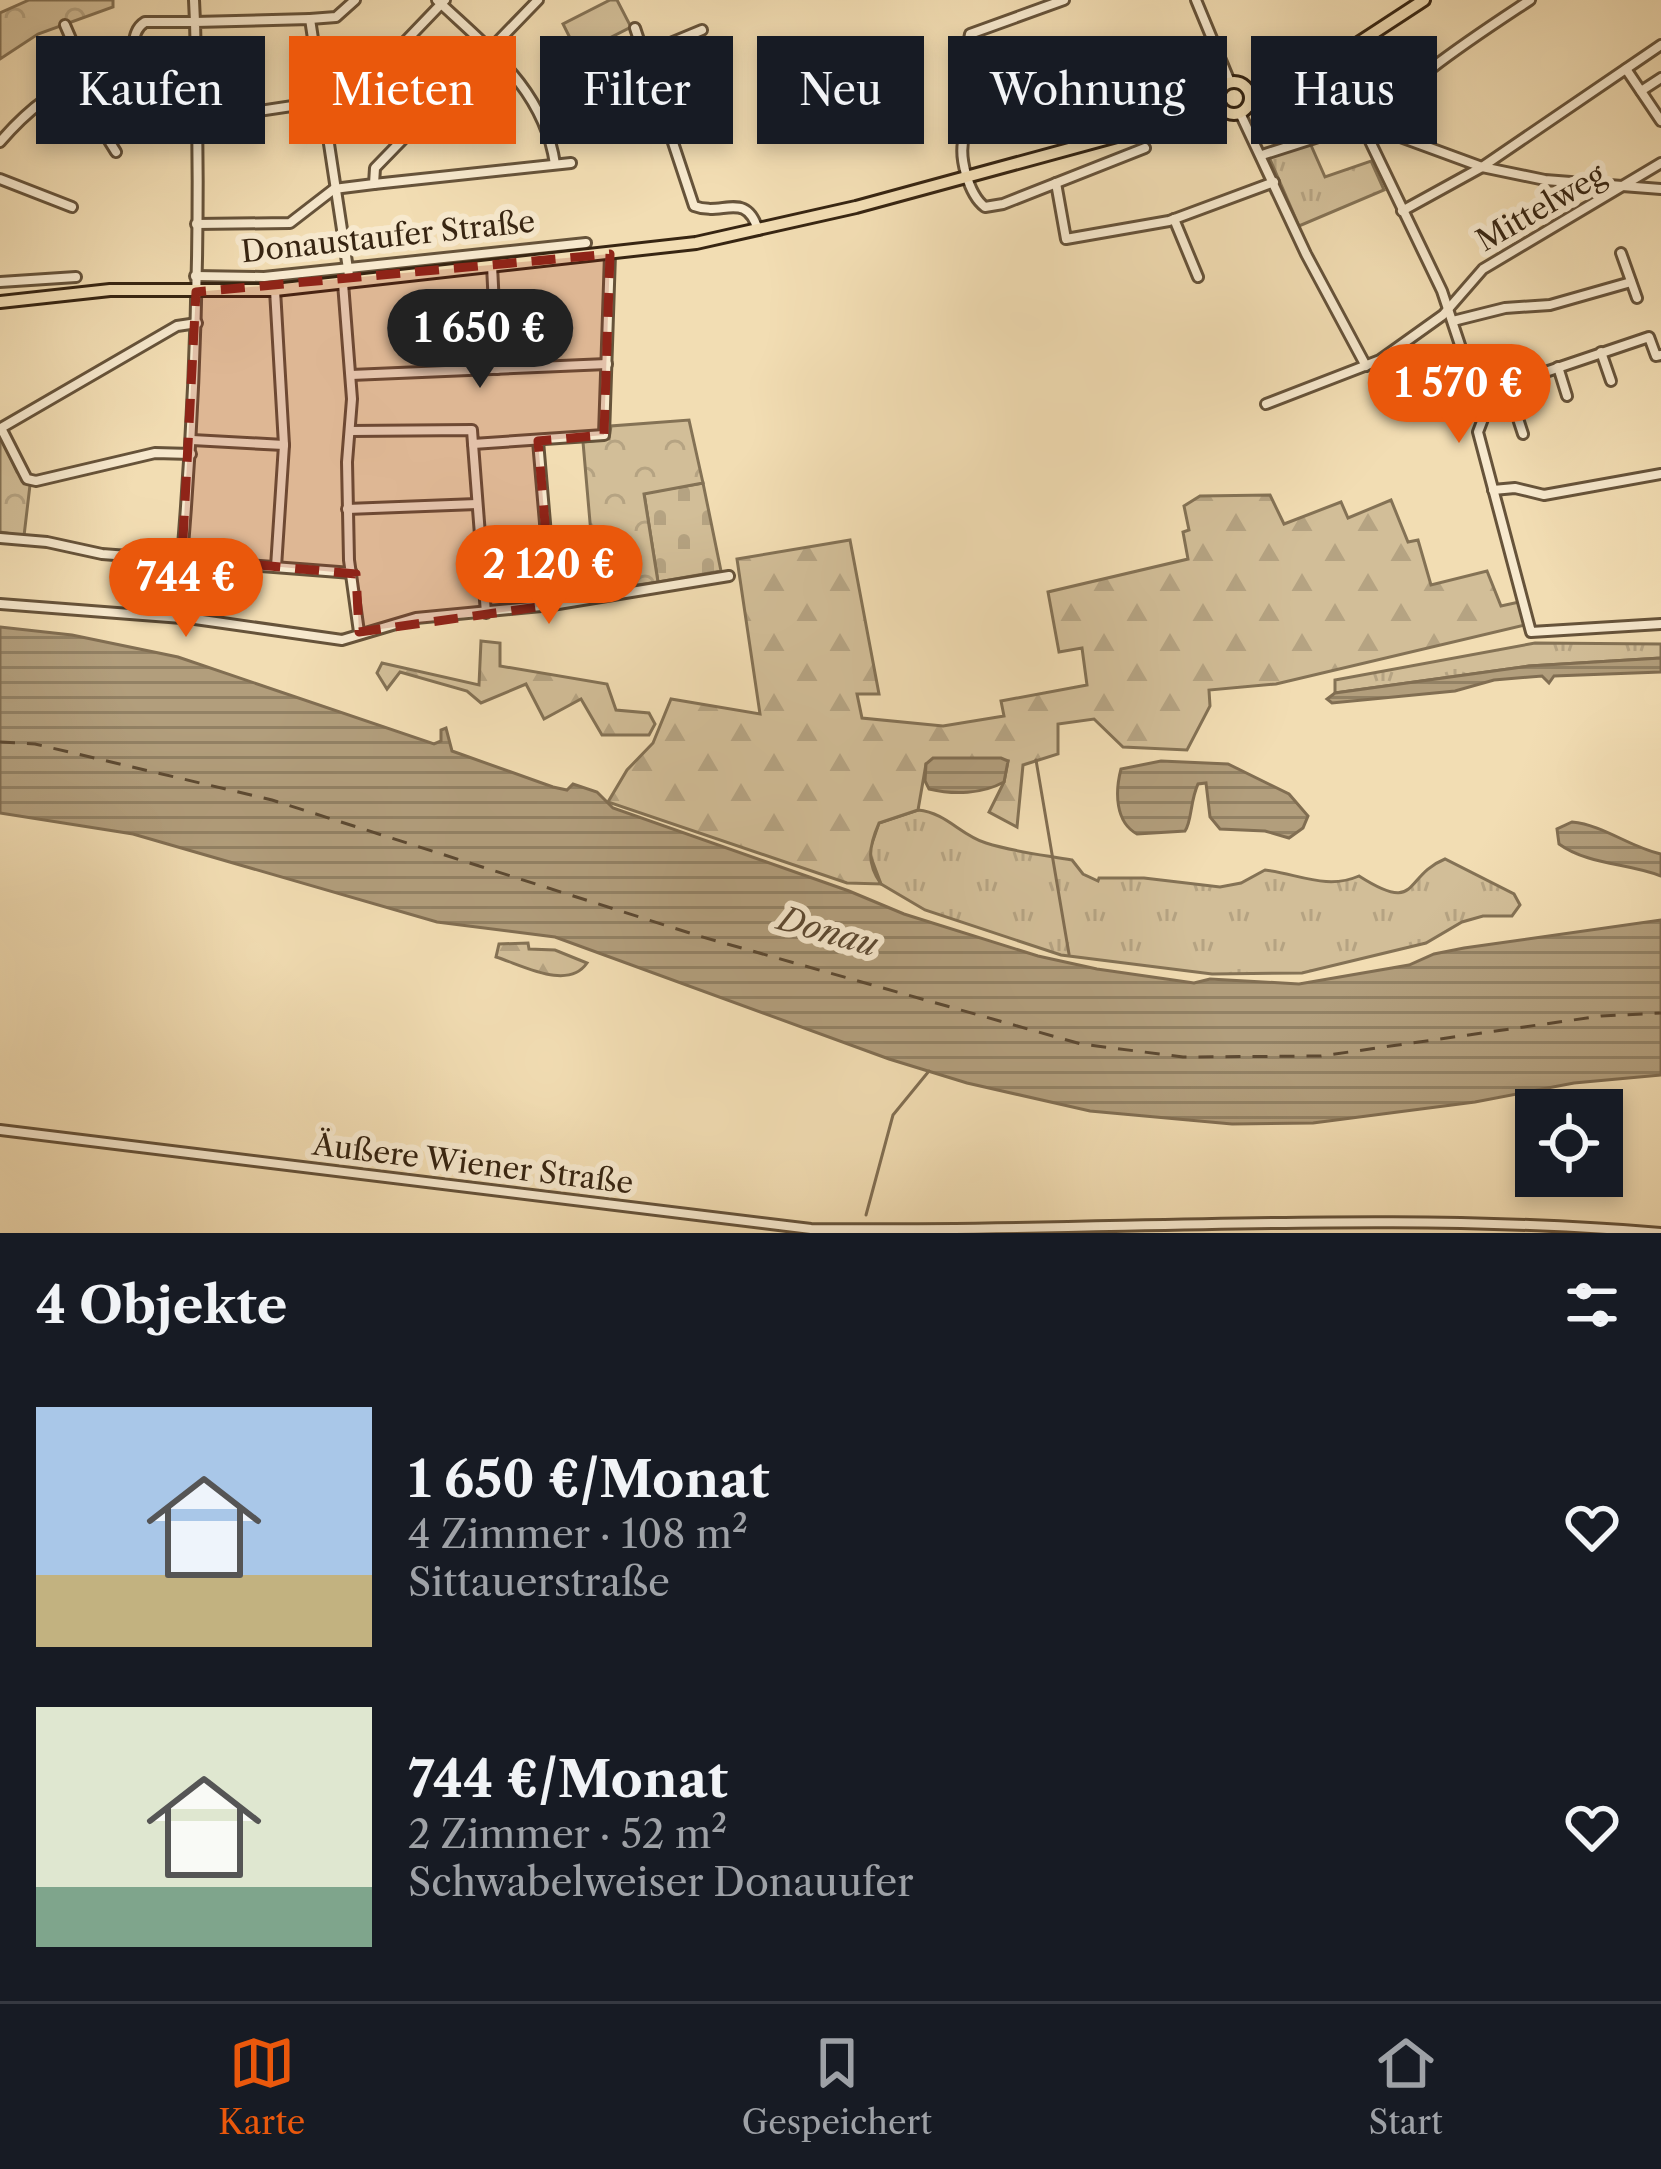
<!DOCTYPE html>
<html lang="de">
<meta charset="utf-8">
<style>
:root{--surface:#171b24;--page:#20242c;--text:#f1f3f6;--muted:#9ea1a6;--line:#363941;--accent:#ea580c}
body{margin:0;font-family:"Libre Caslon Text",serif;background:var(--page);color:var(--text);height:100vh;display:flex;flex-direction:column;font-size:45px;white-space:nowrap}
*{box-sizing:border-box;margin:0}
p{font-size:39px;color:var(--muted)}
.icon{flex:none;width:66px;height:66px;fill:none;stroke:currentColor;stroke-width:2;stroke-linecap:round;stroke-linejoin:round}
.map{position:relative;height:1233px;overflow:hidden}
.sheet{display:flex;flex-direction:column;background:var(--surface);flex:1}
.sheet>*{flex:none}
.top-card{position:absolute;left:36px;top:36px;width:1590px;height:108px;display:flex;gap:24px}
.fabs{position:absolute;left:1515px;top:1089px;display:grid;gap:24px}
.fabs a{display:grid;place-items:center;width:108px;height:108px;border-radius:0px;background:var(--surface);box-shadow:0 6px 18px #0003;font-size:60px}
.price{position:absolute;translate:-50% -102px;padding:0 27px;border-radius:42px;background:var(--accent);color:#fff;font-size:39px;line-height:78px;filter:drop-shadow(0 3px 6px #0008)}
.price::after{content:'';position:absolute;left:50%;top:72px;width:36px;height:27px;margin-left:-18px;background:inherit;clip-path:polygon(0 0,100% 0,50% 100%)}
.price.selected{background:#222;color:#fff}
ul{padding:0;list-style:none}
li{display:flex;align-items:center;gap:36px;height:300px;padding:0 36px}
li span{display:grid;place-items:center;flex:none;width:336px;height:240px;border-radius:0px;color:#555}
li>.icon{margin-inline-start:auto}
span .icon{width:144px;height:144px;fill:#fffc;stroke-width:1}
li b{font-size:51px}
h2{display:flex;justify-content:space-between;align-items:center;height:144px;padding:0 36px;font-size:51px}
.tag{padding:0 42px;border-radius:0px;background:var(--surface);box-shadow:0 6px 18px #0003;font-size:42px;line-height:108px}
.tag.selected{background:var(--accent);color:#fff}
.menu{display:flex;justify-content:space-around;align-items:center;height:168px;border-top:3px solid var(--line);background:var(--surface);font-size:33px;color:var(--muted)}
.menu a{display:grid;justify-items:center;gap:6px}
.menu .selected{color:var(--accent)}
.map>svg:first-child{display:block}
.grass{fill:url(#grass-tufts);stroke:#847255;stroke-width:3}
.forest{fill:url(#forest-firs);stroke:#847255;stroke-width:3}
.cemetery{fill:url(#cemetery-stones);stroke:#847255;stroke-width:3}
.park{fill:url(#park-crowns);stroke:#847255;stroke-width:3}
.pitch{fill:#d2be98;stroke:#847255;stroke-width:3}
.water{fill:url(#water-rules);stroke:#816e52;stroke-width:3}
.lines{fill:none;stroke-linecap:round;stroke-linejoin:round}
.stream{stroke:#816e52;stroke-width:3}
.ferry{stroke:#5c4932;stroke-width:3;stroke-dasharray:15 12;stroke-linecap:butt}
.minor-casing{stroke:#66533a;stroke-width:14}
.major-casing{stroke:#372512;stroke-width:16}
.minor{stroke:#f7e9ce;stroke-width:8}
.major{stroke:#f2ddb3;stroke-width:10}
.marked{fill:#8f2418;fill-opacity:0.2;stroke:#8f2418;stroke-width:9;stroke-dasharray:24 15;stroke-linejoin:round}
.labels{text-anchor:middle;stroke-width:12;stroke-linejoin:round;paint-order:stroke}
.street-label{font-size:30px;fill:#372512;stroke:#f7e9ce}
.water-label{font-size:33px;font-style:italic;fill:#5c4932;stroke:#f7e9ce}
</style>
<div class="map">
<svg width="1661" height="1233" viewBox="0 0 1661 1233">
<defs>
<pattern id="grass-tufts" width="24" height="20" patternUnits="userSpaceOnUse" patternTransform="scale(3)"><rect width="24" height="20" fill="#d2be98"/><path d="M3 7l-1-3M5 7V3M7 7l1-3M15 17l-1-3M17 17v-4M19 17l1-3" fill="none" stroke="#b5a382"/></pattern>
<pattern id="forest-firs" width="22" height="20" patternUnits="userSpaceOnUse" patternTransform="scale(3)"><rect width="22" height="20" fill="#d2be98"/><path d="M5 1l3.5 6h-7zM16 11l3.5 6h-7z" fill="#b5a382"/></pattern>
<pattern id="cemetery-stones" width="16" height="16" patternUnits="userSpaceOnUse" patternTransform="scale(3)"><rect width="16" height="16" fill="#d2be98"/><path d="M2 7V4a2 2 0 0 1 4 0v3zM10 15v-3a2 2 0 0 1 4 0v3z" fill="#b5a382"/></pattern>
<pattern id="park-crowns" width="20" height="18" patternUnits="userSpaceOnUse" patternTransform="scale(3)"><rect width="20" height="18" fill="#d2be98"/><path d="M2 6a3 3 0 1 1 6 0M12 15a3 3 0 1 1 6 0" fill="none" stroke="#b5a382"/></pattern>
<pattern id="water-rules" width="6" height="5" patternUnits="userSpaceOnUse" patternTransform="scale(3)"><rect width="6" height="5" fill="#b29e7c"/><path d="M0 2.5h6" fill="none" stroke="#928164"/></pattern>
</defs>
<rect width="100%" height="100%" fill="#f2ddb3"/>
<filter id="stains"><feTurbulence type="fractalNoise" baseFrequency=".00167" numOctaves="4"/><feColorMatrix values="0 0 0 0 .2 0 0 0 0 .09 0 0 0 0 .02 0 0 0 .5 -.17"/></filter>
<radialGradient id="worn" r=".72"><stop offset=".6" stop-color="#630" stop-opacity="0"/><stop offset="1" stop-color="#630" stop-opacity=".3"/></radialGradient>
<g class="grass">
<polygon points="1310,143 1325,177 1371,161 1384,190 1299,226 1269,157"/>
<polygon points="1535,643 1661,644 1661,658 1529,666 1335,693 1335,680"/>
<path d="M918,810C947,813 960,835 986,843C1014,852 1044,855 1072,860L1083,874L1098,881L1099,878H1144L1220,887L1241,883L1265,870C1298,874 1327,890 1359,876C1420,915 1403,876 1445,859L1514,894L1520,905L1512,916H1483L1462,922L1426,943L1302,973L1212,974L1061,955L925,910L881,884L869,852L879,823Z"/>
</g>
<g class="forest">
<path d="M1270,495L1284,524L1341,502L1348,518L1391,500L1408,542L1418,540L1431,585L1487,571L1501,606L1519,602L1525,625L1276,684L1209,690L1210,706L1187,750L1123,747L1094,719L1058,724V754L1023,765L1017,827L989,812L1004,782L1008,761L926,764L918,810L879,823C869,846 866,863 881,884L847,883L608,802L627,770L653,743L671,699L760,714L737,559L850,540L879,694H857L862,718L943,726L1004,716L1001,701L1087,685L1082,648L1059,652L1048,592L1188,559L1183,532L1189,530L1184,506L1200,496Z"/>
<polygon points="481,641 500,643 500,666 607,684 616,710 649,713 655,724 649,735 602,735 581,699 544,719 526,684 481,703 467,691 400,672 387,689 377,673 382,663 479,685"/>
<path d="M528,943L529,949L555,950L587,963C568,991 522,965 496,957L499,944Z"/>
</g>
<polygon class="cemetery" points="703,483 721,571 658,582 644,493"/>
<g class="park">
<polygon points="29,0 113,0 113,7 38,34 0,59 0,13"/>
<polygon points="689,420 703,483 644,494 658,582 596,591 583,442 609,439 611,426"/>
<polygon points="0,435 17,472 30,485 24,536 0,532"/>
</g>
<polygon class="pitch" points="610,0 617,0 631,27 578,54 563,24"/>
<g class="water">
<polygon points="0,627 72,635 178,657 434,744 441,741 441,730 446,728 452,751 553,787 567,790 573,784 597,792 613,808 849,891 904,914 1038,956 1097,969 1194,983 1210,979 1299,984 1409,965 1434,954 1464,948 1661,920 1661,1075 1574,1083 1475,1102 1313,1123 1232,1124 1090,1111 967,1083 889,1059 555,937 437,922 133,834 0,813"/>
<polygon points="1661,658 1661,672 1554,676 1549,683 1542,676 1494,680 1455,691 1332,703 1327,699 1335,693 1529,666"/>
<path d="M933,758H1001L1008,761L1004,782C982,794 954,795 929,789L925,781L926,764Z"/>
<path d="M1161,761L1228,764L1289,794L1308,816L1303,828L1289,838L1265,831L1220,829L1210,817L1206,783L1198,784C1190,801 1192,821 1185,831L1137,834C1115,822 1115,792 1121,769Z"/>
<path d="M1572,822C1604,825 1629,847 1661,854V876C1628,863 1588,865 1559,844L1557,829Z"/>
</g>
<g class="lines">
<g class="stream">
<polyline points="1036,760 1069,954"/>
<polyline points="866,1215 893,1115 929,1071"/>
</g>
<polyline class="ferry" points="0,742 35,744 272,800 699,936 1081,1044 1183,1057 1321,1056 1601,1016 1661,1013"/>
<defs>
<g id="minor">
<path d="M437,0C489,49 544,90 555,164"/>
<path d="M1064,0L970,34C964,56 982,77 981,100C980,114 969,123 965,135C957,155 969,195 985,207L1003,204L1145,148"/>
<polyline points="1196,0 1230,82"/>
<polyline points="310,19 336,17 355,0"/>
<polyline points="65,25 87,76"/>
<path d="M635,28L694,206C722,217 746,190 758,230"/>
<polyline points="644,54 702,30"/>
<polyline points="1626,69 1661,121"/>
<polyline points="73,83 116,152"/>
<polyline points="1641,91 1661,78"/>
<polyline points="1240,113 1306,254 1366,366"/>
<polyline points="199,120 352,97 445,0"/>
<path d="M0,142C24,114 53,89 88,76C101,71 114,70 127,65C137,51 129,32 145,22H195L194,0"/>
<polyline points="1262,155 1362,123 1482,167 1545,180 1661,189"/>
<polyline points="0,179 72,207"/>
<polyline points="1056,183 1066,239 1169,221 1274,182"/>
<polyline points="374,184 571,163"/>
<polyline points="1402,211 1482,167 1661,45"/>
<polyline points="1174,219 1198,277"/>
<polyline points="196,224 290,223 334,189 374,184 375,168 538,0"/>
<polyline points="1621,253 1637,298"/>
<polyline points="492,265 497,369"/>
<polyline points="195,276 264,277 586,243"/>
<polyline points="0,282 76,277"/>
<polyline points="343,283 352,399 347,462 349,560 359,632"/>
<polyline points="275,290 284,445 276,567"/>
<polyline points="1453,321 1505,308 1550,305 1631,282"/>
<polyline points="1601,352 1611,381"/>
<polyline points="1558,367 1567,396"/>
<polyline points="351,375 607,364"/>
<polyline points="1266,404 1380,360 1443,315 1483,269 1661,163"/>
<path d="M1514,406L1490,413L1480,405L1442,291L1367,135C1382,95 1491,26 1530,0"/>
<polyline points="1486,411 1478,432 1531,632 1661,624"/>
<polyline points="350,431 472,430 473,444 604,435 610,254"/>
<polyline points="1523,434 1507,385 1649,337 1656,356 1661,355"/>
<polyline points="192,440 284,445"/>
<polyline points="538,441 552,605"/>
<polyline points="473,444 486,613"/>
<polyline points="191,454 155,453 36,481 27,479 1,428 177,326 197,323"/>
<polyline points="1493,490 1515,488 1544,495 1661,474"/>
<polyline points="347,509 477,504"/>
<polyline points="0,538 47,542 102,554 352,573"/>
<path d="M182,558C197,380 201,201 195,22L310,19L350,282"/>
<polyline points="0,604 195,619 342,640 416,618 552,605 729,576"/>
<path d="M0,1130L811,1229C1094,1233 1378,1209 1661,1233"/>
</g>
<g id="major">
<circle cx="1234" cy="98" r="16"/>
<polyline points="1250,93 1343,53 1424,0"/>
<polyline points="0,302 110,290 275,290 696,243 856,207 1161,124 1219,104"/>
</g>
</defs>
<use href="#minor" class="minor-casing"/>
<use href="#major" class="major-casing"/>
<use href="#minor" class="minor"/>
<use href="#major" class="major"/>
</g>
<path class="marked" d="M610,254L604,435L538,441L552,605L359,632L356,574L182,558L196,292Z"/>
<g class="labels">
<g class="street-label">
<text transform="translate(1541 208) rotate(-30)" y="10">Mittelweg</text>
<text transform="translate(388 237) rotate(-6)" y="10">Donaustaufer Straße</text>
<text transform="translate(473 1164) rotate(7)" y="10">Äußere Wiener Straße</text>
</g>
<g class="water-label">
<text transform="translate(828 931) rotate(16)" y="12">Donau</text>
</g>
</g>
<rect width="100%" height="100%" filter="url(#stains)"/>
<rect width="100%" height="100%" fill="url(#worn)"/>
</svg>
<div class="fabs">
<a><svg class="icon" aria-label="locate" viewBox="0 0 24 24"><circle cx="12" cy="12" r="6"/><path d="M12 2v4M12 18v4M2 12h4M18 12h4"/></svg></a>
</div>
<b class="price selected" style="left:480px;top:391px">1 650 €</b>
<b class="price" style="left:1459px;top:446px">1 570 €</b>
<b class="price" style="left:549px;top:627px">2 120 €</b>
<b class="price" style="left:186px;top:640px">744 €</b>
<div class="top-card">
<a class="tag">Kaufen</a>
<a class="tag selected">Mieten</a>
<a class="tag">Filter</a>
<a class="tag">Neu</a>
<a class="tag">Wohnung</a>
<a class="tag">Haus</a>
</div>
</div>
<section class="sheet">
<h2>4 Objekte<svg class="icon" aria-label="filters" viewBox="0 0 24 24"><path d="M4 7h16M4 17h16"/><circle cx="9" cy="7" r="2"/><circle cx="15" cy="17" r="2"/></svg></h2>
<ul>
<li><span style="background:linear-gradient(#a9c7e8 70%,#c2b280 0)"><svg class="icon" aria-label="home" viewBox="0 0 24 24"><path d="M3 11l9-7 9 7M6 9v11h12V9"/></svg></span><div><b>1 650 €/Monat</b><p>4 Zimmer · 108 m²</p><p>Sittauerstraße</p></div><svg class="icon" aria-label="heart" viewBox="0 0 24 24"><path d="M12 20l-8-8c-3-5 5-10 8-4 3-6 11-1 8 4z"/></svg></li>
<li><span style="background:linear-gradient(#dfe7d0 75%,#7fa58c 0)"><svg class="icon" aria-label="home" viewBox="0 0 24 24"><path d="M3 11l9-7 9 7M6 9v11h12V9"/></svg></span><div><b>744 €/Monat</b><p>2 Zimmer · 52 m²</p><p>Schwabelweiser Donauufer</p></div><svg class="icon" aria-label="heart" viewBox="0 0 24 24"><path d="M12 20l-8-8c-3-5 5-10 8-4 3-6 11-1 8 4z"/></svg></li>
</ul>
</section>
<nav class="menu">
<a class="selected"><svg class="icon" aria-label="map" viewBox="0 0 24 24"><path d="M3 6l6-2 6 2 6-2v14l-6 2-6-2-6 2zM9 4v14M15 6v14"/></svg>Karte</a>
<a><svg class="icon" aria-label="saved" viewBox="0 0 24 24"><path d="M7 4h10v16l-5-4-5 4z"/></svg>Gespeichert</a>
<a><svg class="icon" aria-label="home" viewBox="0 0 24 24"><path d="M3 11l9-7 9 7M6 9v11h12V9"/></svg>Start</a>
</nav>
